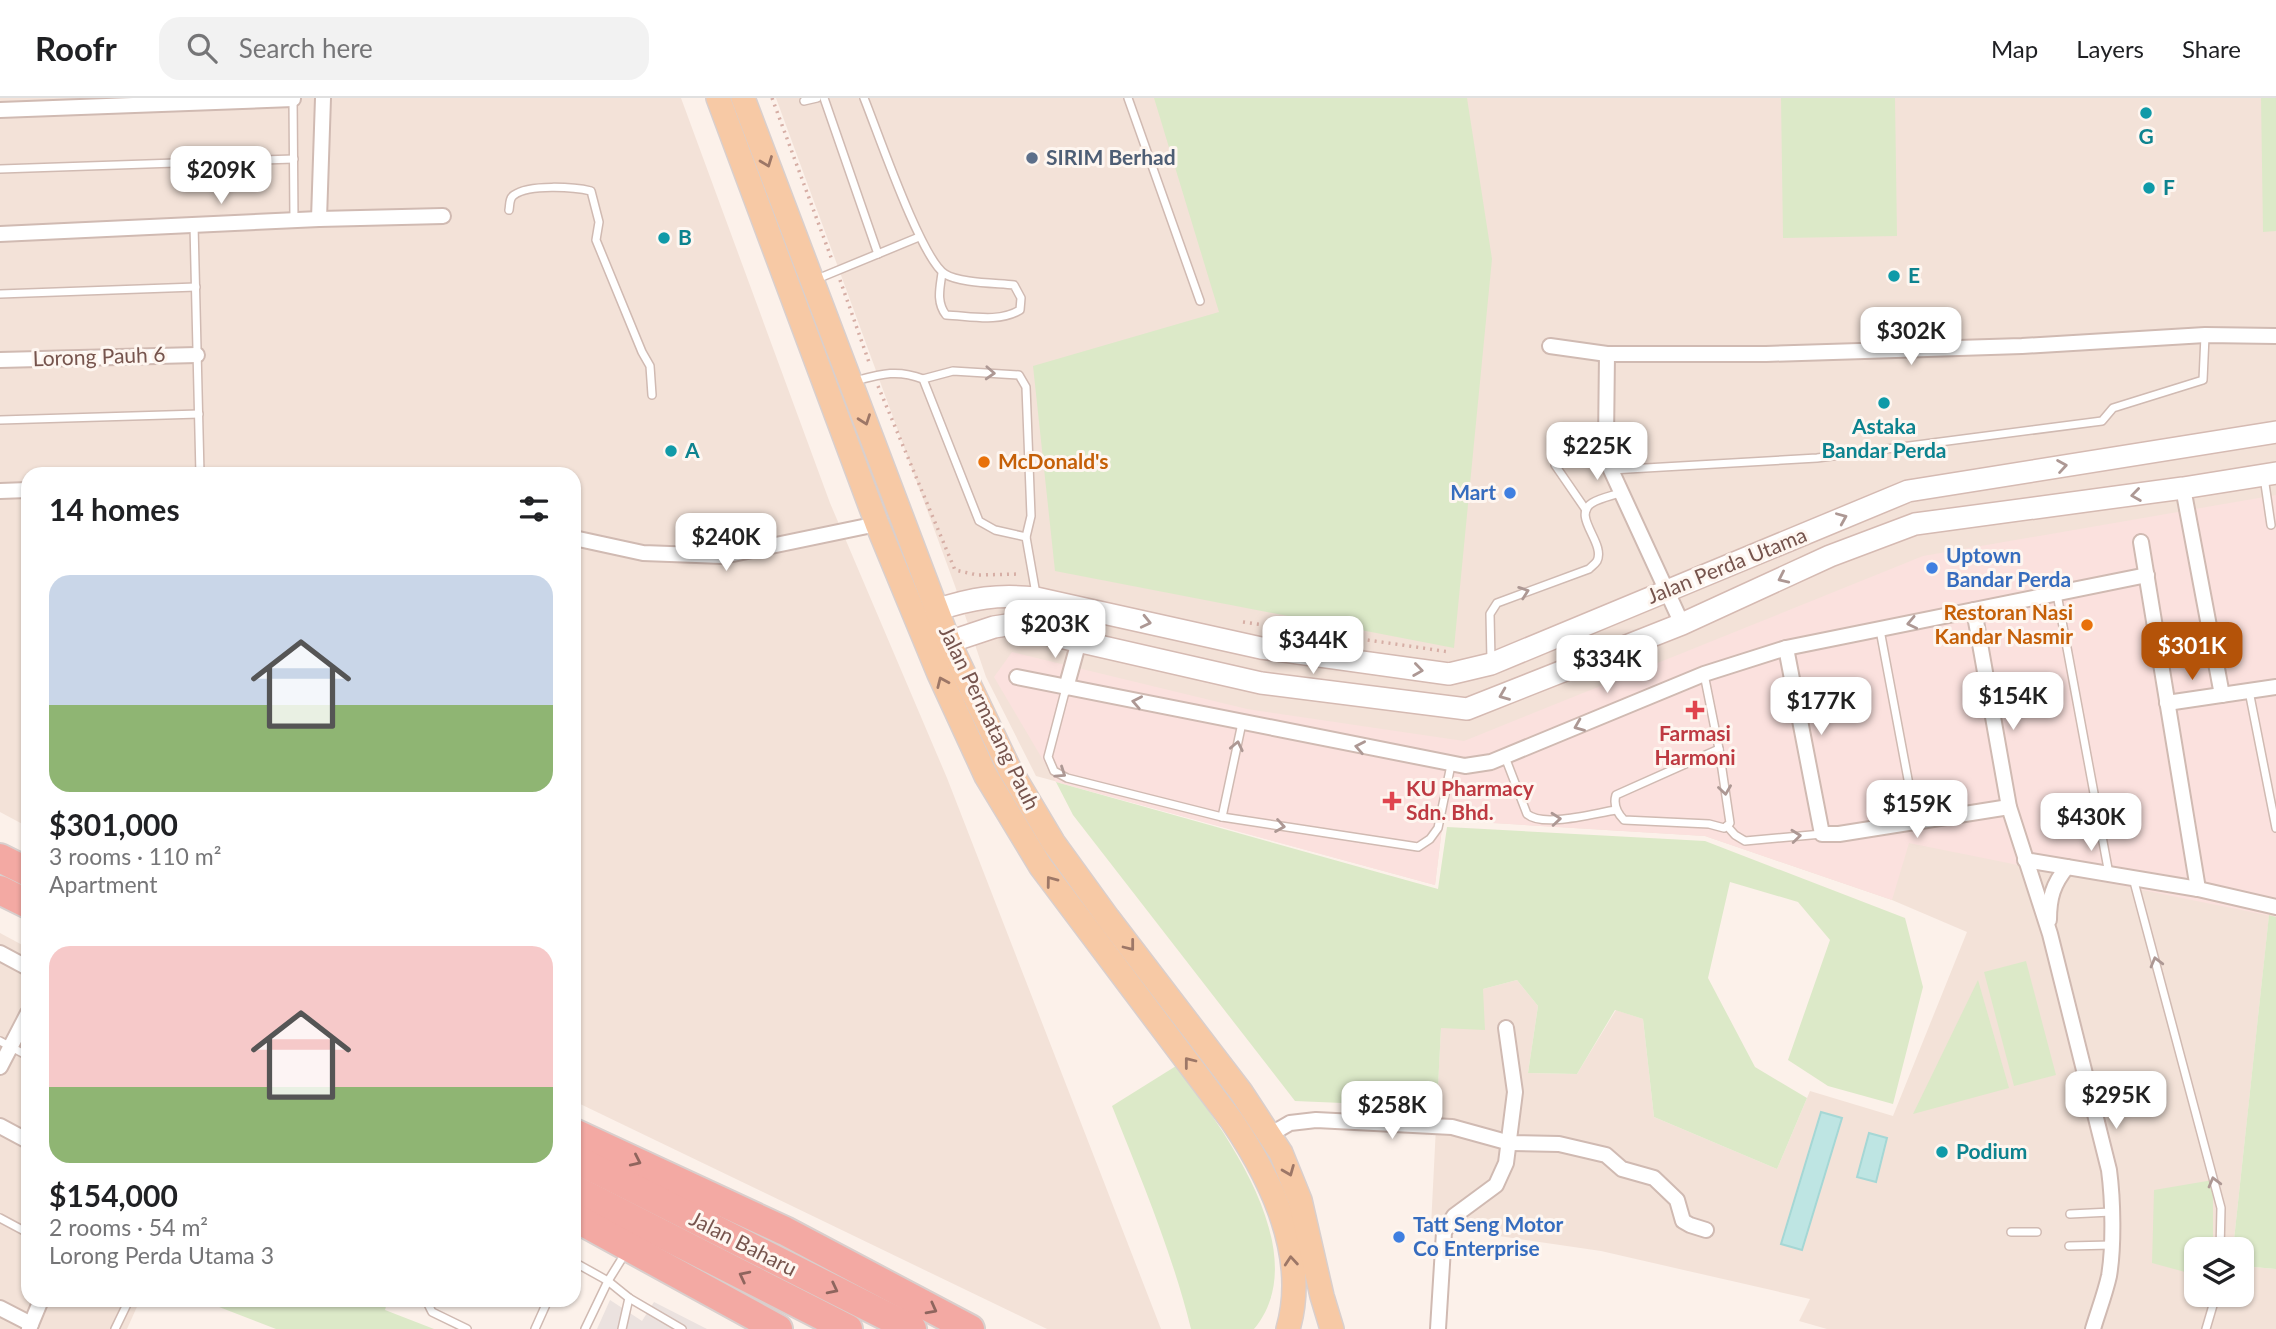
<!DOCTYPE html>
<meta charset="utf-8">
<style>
:root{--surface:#fff;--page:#f2f2f2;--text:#202124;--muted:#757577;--line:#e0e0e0;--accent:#b45309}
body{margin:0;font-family:Lato,sans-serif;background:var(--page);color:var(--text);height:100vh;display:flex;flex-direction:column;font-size:26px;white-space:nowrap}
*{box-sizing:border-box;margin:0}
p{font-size:23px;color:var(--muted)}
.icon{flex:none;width:38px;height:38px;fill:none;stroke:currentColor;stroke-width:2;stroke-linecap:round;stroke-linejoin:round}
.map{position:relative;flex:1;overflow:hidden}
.side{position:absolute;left:21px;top:369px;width:560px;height:840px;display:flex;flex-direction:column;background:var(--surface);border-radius:21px;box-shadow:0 2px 5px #0004}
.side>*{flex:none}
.tools{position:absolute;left:2184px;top:1139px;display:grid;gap:14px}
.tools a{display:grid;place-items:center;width:70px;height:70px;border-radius:14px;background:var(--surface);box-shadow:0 2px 5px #0004;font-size:35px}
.price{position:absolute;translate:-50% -60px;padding:0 16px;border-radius:14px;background:#fff;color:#222;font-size:23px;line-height:46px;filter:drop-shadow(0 2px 4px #0008)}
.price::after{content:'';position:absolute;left:50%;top:42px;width:21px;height:16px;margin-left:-10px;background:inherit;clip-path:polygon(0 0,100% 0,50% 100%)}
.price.current{background:var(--accent);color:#fff}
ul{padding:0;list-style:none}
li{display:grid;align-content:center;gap:14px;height:371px;padding:0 28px}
li span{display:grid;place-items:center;height:217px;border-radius:21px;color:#555}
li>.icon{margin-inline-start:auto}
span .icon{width:126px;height:126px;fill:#fffc;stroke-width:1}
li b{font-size:30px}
h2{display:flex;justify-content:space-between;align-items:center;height:84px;padding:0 28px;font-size:30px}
header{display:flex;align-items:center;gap:42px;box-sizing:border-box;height:98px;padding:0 35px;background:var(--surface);border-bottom:2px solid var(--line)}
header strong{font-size:33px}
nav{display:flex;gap:38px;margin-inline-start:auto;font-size:24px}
.search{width:490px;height:63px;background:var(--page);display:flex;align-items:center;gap:18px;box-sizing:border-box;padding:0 24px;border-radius:21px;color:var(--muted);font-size:26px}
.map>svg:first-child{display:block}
.residential{fill:#f3e2d8}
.commercial{fill:#fbe1de}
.industrial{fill:#ebe2df}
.green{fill:#dce9c8}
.water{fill:#bee5e3;stroke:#a5d7d5;stroke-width:2}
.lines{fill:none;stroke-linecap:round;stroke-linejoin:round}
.lane-casing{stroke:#d0bab2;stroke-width:10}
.street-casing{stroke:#d0bab2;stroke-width:18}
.secondary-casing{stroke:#d5bab2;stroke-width:24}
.primary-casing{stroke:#d9cfcd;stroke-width:26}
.highway-casing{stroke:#d9cfcd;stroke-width:32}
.path{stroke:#d6aea5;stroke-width:3.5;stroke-dasharray:2 5;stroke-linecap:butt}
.lane{stroke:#fff;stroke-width:7}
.street{stroke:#fff;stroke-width:14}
.secondary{stroke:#fff;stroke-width:21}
.primary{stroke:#f7c9a5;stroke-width:23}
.highway{stroke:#f3a9a3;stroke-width:28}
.oneway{stroke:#9d7767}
.oneway2{stroke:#ad9894}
.oneway3{stroke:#8f655e}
.culture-dot{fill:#0f9aa8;stroke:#fef6f0;stroke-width:2.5}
.service-dot{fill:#5c6f8a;stroke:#fef6f0;stroke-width:2.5}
.food-dot{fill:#e8710a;stroke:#fef6f0;stroke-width:2.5}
.shop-dot{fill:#3f7fe0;stroke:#fef6f0;stroke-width:2.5}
.health-dot{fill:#e0444e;stroke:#fef6f0;stroke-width:2.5}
.labels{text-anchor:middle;stroke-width:6;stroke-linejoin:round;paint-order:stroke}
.culture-label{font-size:21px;font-weight:bold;fill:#0d838f;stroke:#fef6f0;text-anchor:start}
.service-label{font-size:21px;font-weight:bold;fill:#4e5e75;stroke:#fef6f0;text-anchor:start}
.street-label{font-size:21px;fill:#76544d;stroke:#fef6f0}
.food-label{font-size:21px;font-weight:bold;fill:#c56008;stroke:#fef6f0;text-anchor:start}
.shop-label{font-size:21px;font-weight:bold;fill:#366cbe;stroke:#fef6f0;text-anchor:start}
.health-label{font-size:21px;font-weight:bold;fill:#be3a42;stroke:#fef6f0}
</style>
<header>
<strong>Roofr</strong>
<div class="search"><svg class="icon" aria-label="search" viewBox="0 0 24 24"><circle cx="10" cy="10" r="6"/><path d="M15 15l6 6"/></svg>Search here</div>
<nav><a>Map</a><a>Layers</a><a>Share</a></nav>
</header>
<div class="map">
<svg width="2276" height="1231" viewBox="0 0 2276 1231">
<rect width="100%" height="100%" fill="#fcf1ea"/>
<g class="residential">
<polygon points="0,0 681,0 830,405 947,680 1161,1231 1047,1231 574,1003 574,376 28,376 28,729 0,714"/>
<polygon points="776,0 2276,0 2276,819 2269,818 2233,1151 2196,1152 2196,1197 2242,1197 2242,1168 2276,1171 2276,1231 1827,1231 1799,1223 1810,1201 1601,1153 1431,1128 1441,929 1483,891 1517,882 1538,908 1528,975 1577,976 1616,912 1643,921 1654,1019 1777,1071 1810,993 1893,1018 1967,834 1892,802 1705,738 1443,722 1435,787 1036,678 986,579 955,488"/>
<polygon points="0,835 28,850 28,1202 140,1202 127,1231 0,1231"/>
</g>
<polygon class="commercial" points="2276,397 2276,819 1909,745 1892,802 1705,738 1443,722 1435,787 1056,684 994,579 1012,554 1247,611 1464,643 1923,458"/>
<polygon class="industrial" points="610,1202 642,1223 654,1204 707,1231 597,1231"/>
<g class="green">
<polygon points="1154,0 1467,0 1492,161 1454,550 1055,473 1033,268 1219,214"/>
<polygon points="1781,0 1895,0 1897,138 1783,140"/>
<polygon points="2261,0 2276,0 2276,133 2263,134"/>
<polygon points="1056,684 1438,791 1447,729 1705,743 1905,820 1923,889 1893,1006 1828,988 1788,962 1830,842 1798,804 1730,784 1708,880 1755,969 1807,1000 1777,1071 1654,1019 1643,921 1615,912 1577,976 1528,975 1538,908 1517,882 1483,891 1485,932 1441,930 1437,1009 1295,1003 1073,717"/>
<polygon points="2269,817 2276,819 2276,1171 2242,1168 2242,1152 2233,1151"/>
<polygon points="2026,863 2056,977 2014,988 1984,874"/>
<polygon points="1978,882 2009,990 1913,1016"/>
<path d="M1176,968C1222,1029 1317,1155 1254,1231H1191C1172,1154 1141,1081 1112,1008Z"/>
<polygon points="2213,1082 2213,1151 2196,1152 2196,1177 2152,1165 2154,1092"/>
<polygon points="201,1202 388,1202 385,1212 434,1231 276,1231"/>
</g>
<g class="water">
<polygon points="1821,1014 1842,1020 1802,1152 1781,1146"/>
<polygon points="1869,1035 1887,1040 1876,1084 1857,1079"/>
</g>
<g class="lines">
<defs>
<g id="lane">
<polyline points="293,0 294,122"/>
<polyline points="824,0 878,156"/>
<path d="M864,0C877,32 921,161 945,176C959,185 996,185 1014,187L1021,200L1020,212C999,225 970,218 946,217C936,204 940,190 942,175"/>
<polyline points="1128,0 1200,203"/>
<polyline points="804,3 817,0"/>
<polyline points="0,71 294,61"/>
<path d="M509,112C510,107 509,100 514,97C529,86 574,89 591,93L599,124L596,142L642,254L650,268L652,297"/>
<polyline points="194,127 200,376"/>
<polyline points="817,181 919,139"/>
<polyline points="0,196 196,189"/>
<polyline points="923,281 953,273 1019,277 1026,289 1031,418 1026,439"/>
<path d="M855,283C881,276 897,271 923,281L979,423L995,432L1026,439L1036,496"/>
<polyline points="0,322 199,316"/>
<polyline points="1555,367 1586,412"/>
<polyline points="1611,372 1817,360 2102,323 2113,310 2203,282 2205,238"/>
<polyline points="2264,379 2271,427"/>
<polyline points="2057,496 2109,776"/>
<polyline points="1880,532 1916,724"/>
<path d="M1491,562L1490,516L1497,505L1589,471C1592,468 1595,466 1597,463C1606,445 1571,418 1592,405C1600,400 1611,398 1620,395"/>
<polyline points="1704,576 1719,651 1730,725 1727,728"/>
<polyline points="1066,590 1048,659 1054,673 1067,680 1222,719 1418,749 1430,741 1438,730 1451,667"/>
<polyline points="2249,593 2276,730"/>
<path d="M1719,651L1616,697C1613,707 1617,715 1624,722L1709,726L1724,730L1727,728"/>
<path d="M1505,659L1527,716C1543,730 1595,715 1616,712"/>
<polyline points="1222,719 1242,625"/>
<polyline points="1727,728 1735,737 1745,743 1822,736"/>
<polyline points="2133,780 2221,1110 2220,1152"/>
<polyline points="0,943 28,958"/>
<polyline points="2070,1116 2111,1114"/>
<polyline points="0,1120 28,1135"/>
<polyline points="2011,1134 2037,1134"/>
<polyline points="2069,1148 2111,1147"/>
<polyline points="574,1164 608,1183 629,1200 682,1231"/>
<polyline points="426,1202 432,1214 467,1231"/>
<polyline points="115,1231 129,1202"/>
<polyline points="535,1231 548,1202"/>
<polyline points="585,1231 608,1183 626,1154"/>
<polyline points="622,1231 629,1200"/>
<polyline points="2206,1231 2216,1197"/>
</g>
<g id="street">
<polyline points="0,12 293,1"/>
<polyline points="319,121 323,0"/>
<polyline points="0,136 319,121 443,118"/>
<polyline points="1550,248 1607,256 1766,256 2022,248 2205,237 2276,238"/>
<polyline points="1607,256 1606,343 1611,372 1682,526"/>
<polyline points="0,262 197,257"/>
<polyline points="2183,390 2222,597"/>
<polyline points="0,393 28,392"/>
<polyline points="574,440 643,455 723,458 877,426"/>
<polyline points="2141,444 2198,791"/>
<path d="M1974,512L2009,709L2050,836L2109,1072C2113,1102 2114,1148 2109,1178C2105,1196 2098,1214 2093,1231"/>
<polyline points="1786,550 1822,736 1839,736 2009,709"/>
<polyline points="1017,579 1465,668 1491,664 1704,576 1786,550 2147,477"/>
<polyline points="1066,590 1079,543"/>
<polyline points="2167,605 2276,589"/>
<polyline points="2025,762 2198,791 2276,809"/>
<path d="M2049,822C2049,800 2053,786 2067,769"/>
<polyline points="0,855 28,870"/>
<polyline points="0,969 28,915"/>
<polyline points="0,1028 28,1043"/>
<polyline points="1271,1036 1290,1025 1316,1022 1452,1029 1510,1045 1559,1046 1606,1057 1622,1071 1654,1080 1677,1102 1683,1123 1690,1127 1706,1132"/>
<polyline points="0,1210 31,1226"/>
<polyline points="29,1231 41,1202"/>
<polyline points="1438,1231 1444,1134 1454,1118 1496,1087 1506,1065 1515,994 1506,930"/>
</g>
<g id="secondary">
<path d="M936,512C973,500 997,496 1036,500L1261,550L1449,576L1491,566L1908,393L2276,334"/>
<polyline points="949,544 994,529 1007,527 1261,585 1467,611 1682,526 1830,458 1915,426 2183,390 2276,375"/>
</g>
<g id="primary">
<path d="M718,0L877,426L939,576L986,678L1041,769L1232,1023C1272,1082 1309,1158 1288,1231"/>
<polyline points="743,0 949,544 1009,670 1053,744 1108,820 1241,994 1281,1055 1300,1102 1322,1198 1332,1231"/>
</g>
<g id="highway">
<polyline points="0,760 28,774"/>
<polyline points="0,792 28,806"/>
<polyline points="574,1035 785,1133 970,1231"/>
<polyline points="574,1060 912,1231"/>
<polyline points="574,1091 848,1231"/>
<polyline points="574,1119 778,1231"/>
</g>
</defs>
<use href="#lane" class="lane-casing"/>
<use href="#street" class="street-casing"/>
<use href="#secondary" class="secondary-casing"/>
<use href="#primary" class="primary-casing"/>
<use href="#highway" class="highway-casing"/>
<g class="path">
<polyline points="772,0 832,162"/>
<polyline points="840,182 870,267"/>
<polyline points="878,288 955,472 977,477 1020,476"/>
<polyline points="1243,524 1450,554"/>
</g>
<use href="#lane" class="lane"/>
<use href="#street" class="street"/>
<use href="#secondary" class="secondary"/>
<use href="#primary" class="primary"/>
<use href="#highway" class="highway"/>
</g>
<defs><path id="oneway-chevron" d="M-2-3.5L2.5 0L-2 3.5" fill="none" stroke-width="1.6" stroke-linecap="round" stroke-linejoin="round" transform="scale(1.75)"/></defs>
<g class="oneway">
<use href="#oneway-chevron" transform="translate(767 64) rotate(69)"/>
<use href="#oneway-chevron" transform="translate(865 322) rotate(70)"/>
<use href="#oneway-chevron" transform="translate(942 584) rotate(-114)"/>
<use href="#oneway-chevron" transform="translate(1051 783) rotate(-127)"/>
<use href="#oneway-chevron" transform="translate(1130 848) rotate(52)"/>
<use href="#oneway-chevron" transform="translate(1189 964) rotate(-128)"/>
<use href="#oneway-chevron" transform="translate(1289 1073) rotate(68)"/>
<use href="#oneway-chevron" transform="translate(1291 1163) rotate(-95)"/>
</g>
<g class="oneway2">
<use href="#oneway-chevron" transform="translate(990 275) rotate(3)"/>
<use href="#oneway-chevron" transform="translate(2062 368) rotate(-9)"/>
<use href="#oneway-chevron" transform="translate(2136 397) rotate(172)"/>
<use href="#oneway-chevron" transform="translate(1842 420) rotate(-23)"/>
<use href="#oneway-chevron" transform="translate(1783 480) rotate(155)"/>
<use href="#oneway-chevron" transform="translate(1524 494) rotate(-19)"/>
<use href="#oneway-chevron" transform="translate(1146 524) rotate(13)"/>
<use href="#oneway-chevron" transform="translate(1912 525) rotate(168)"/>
<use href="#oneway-chevron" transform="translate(1418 572) rotate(8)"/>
<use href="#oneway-chevron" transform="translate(1504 597) rotate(158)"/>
<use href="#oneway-chevron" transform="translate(1137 604) rotate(-169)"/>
<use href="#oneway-chevron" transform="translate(1579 628) rotate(158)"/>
<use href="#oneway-chevron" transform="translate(1237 648) rotate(-78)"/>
<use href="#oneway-chevron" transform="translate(1360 649) rotate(-169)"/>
<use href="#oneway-chevron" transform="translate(1061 675) rotate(34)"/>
<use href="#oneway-chevron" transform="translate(1725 692) rotate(82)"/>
<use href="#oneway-chevron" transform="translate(1556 721) rotate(-5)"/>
<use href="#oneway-chevron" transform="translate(1280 728) rotate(9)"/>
<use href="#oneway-chevron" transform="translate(1796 738) rotate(-6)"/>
<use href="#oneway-chevron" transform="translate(2156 864) rotate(-105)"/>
<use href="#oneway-chevron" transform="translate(2214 1084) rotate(-105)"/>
</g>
<g class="oneway3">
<use href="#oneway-chevron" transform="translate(636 1063) rotate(25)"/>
<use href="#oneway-chevron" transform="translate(744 1178) rotate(-153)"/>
<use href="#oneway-chevron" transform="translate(833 1191) rotate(27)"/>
<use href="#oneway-chevron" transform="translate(932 1211) rotate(28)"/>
</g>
<g class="culture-dot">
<circle cx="2146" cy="15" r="7"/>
<circle cx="2149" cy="90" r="7"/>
<circle cx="664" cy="140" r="7"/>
<circle cx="1894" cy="178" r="7"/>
<circle cx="1884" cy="305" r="7"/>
<circle cx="671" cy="353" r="7"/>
<circle cx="1942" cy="1054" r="7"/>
</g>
<circle class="service-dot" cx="1032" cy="60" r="7"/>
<g class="food-dot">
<circle cx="984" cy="364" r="7"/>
<circle cx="2087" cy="527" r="7"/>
</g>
<g class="shop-dot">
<circle cx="1510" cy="395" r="7"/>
<circle cx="1932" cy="470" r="7"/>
<circle cx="1399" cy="1139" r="7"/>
</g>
<g class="health-dot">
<path d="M1691.5 601.5h7v7h7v7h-7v7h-7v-7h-7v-7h7z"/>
<path d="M1388.5 692.5h7v7h7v7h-7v7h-7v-7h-7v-7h7z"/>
</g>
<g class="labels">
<g class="culture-label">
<text x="2146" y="46" text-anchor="middle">G</text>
<text x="2163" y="97">F</text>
<text x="678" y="147">B</text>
<text x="1908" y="185">E</text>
<text x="1884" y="336" text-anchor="middle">Astaka<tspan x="1884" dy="24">Bandar Perda</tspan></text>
<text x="685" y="360">A</text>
<text x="1956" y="1061">Podium</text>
</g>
<g class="service-label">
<text x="1046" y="67">SIRIM Berhad</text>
</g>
<g class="street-label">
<text transform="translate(99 259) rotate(-2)" y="7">Lorong Pauh 6</text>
<text transform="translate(1727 468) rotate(-22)" y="7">Jalan Perda Utama</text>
<text transform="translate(989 620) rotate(64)" y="7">Jalan Permatang Pauh</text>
<text transform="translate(743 1146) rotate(27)" y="7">Jalan Baharu</text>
</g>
<g class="food-label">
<text x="998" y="371">McDonald's</text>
<text x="2073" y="522" text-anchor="end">Restoran Nasi<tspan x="2073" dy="24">Kandar Nasmir</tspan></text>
</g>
<g class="shop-label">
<text x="1496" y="402" text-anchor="end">Mart</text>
<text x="1946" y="465">Uptown<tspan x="1946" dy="24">Bandar Perda</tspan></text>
<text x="1413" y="1134">Tatt Seng Motor<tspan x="1413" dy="24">Co Enterprise</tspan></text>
</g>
<g class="health-label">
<text x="1695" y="643">Farmasi<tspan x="1695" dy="24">Harmoni</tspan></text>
<text x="1406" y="698" text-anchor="start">KU Pharmacy<tspan x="1406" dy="24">Sdn. Bhd.</tspan></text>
</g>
</g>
</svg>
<div class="tools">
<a><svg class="icon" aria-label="layers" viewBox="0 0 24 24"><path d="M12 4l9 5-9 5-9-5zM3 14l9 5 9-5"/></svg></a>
</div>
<b class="price" style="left:221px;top:108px">$209K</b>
<b class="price" style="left:1911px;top:269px">$302K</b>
<b class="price" style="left:1597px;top:384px">$225K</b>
<b class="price" style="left:726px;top:475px">$240K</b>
<b class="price" style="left:1055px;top:562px">$203K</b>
<b class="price" style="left:1313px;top:578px">$344K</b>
<b class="price current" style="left:2192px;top:584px">$301K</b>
<b class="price" style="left:1607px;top:597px">$334K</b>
<b class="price" style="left:2013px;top:634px">$154K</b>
<b class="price" style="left:1821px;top:639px">$177K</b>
<b class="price" style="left:1917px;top:742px">$159K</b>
<b class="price" style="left:2091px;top:755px">$430K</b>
<b class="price" style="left:2116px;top:1033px">$295K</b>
<b class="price" style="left:1392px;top:1043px">$258K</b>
<section class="side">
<h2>14 homes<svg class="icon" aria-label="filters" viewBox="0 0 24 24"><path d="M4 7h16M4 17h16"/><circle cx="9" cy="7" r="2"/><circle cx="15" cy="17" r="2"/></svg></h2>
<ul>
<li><span style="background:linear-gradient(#c9d6e8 60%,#8fb573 0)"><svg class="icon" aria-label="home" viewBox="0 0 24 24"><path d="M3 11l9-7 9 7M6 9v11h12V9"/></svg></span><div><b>$301,000</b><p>3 rooms · 110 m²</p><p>Apartment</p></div></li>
<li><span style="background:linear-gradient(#f6c9c9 65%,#8fb573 0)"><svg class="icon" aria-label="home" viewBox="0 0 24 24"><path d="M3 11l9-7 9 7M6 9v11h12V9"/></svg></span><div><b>$154,000</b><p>2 rooms · 54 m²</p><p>Lorong Perda Utama 3</p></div></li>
</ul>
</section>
</div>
